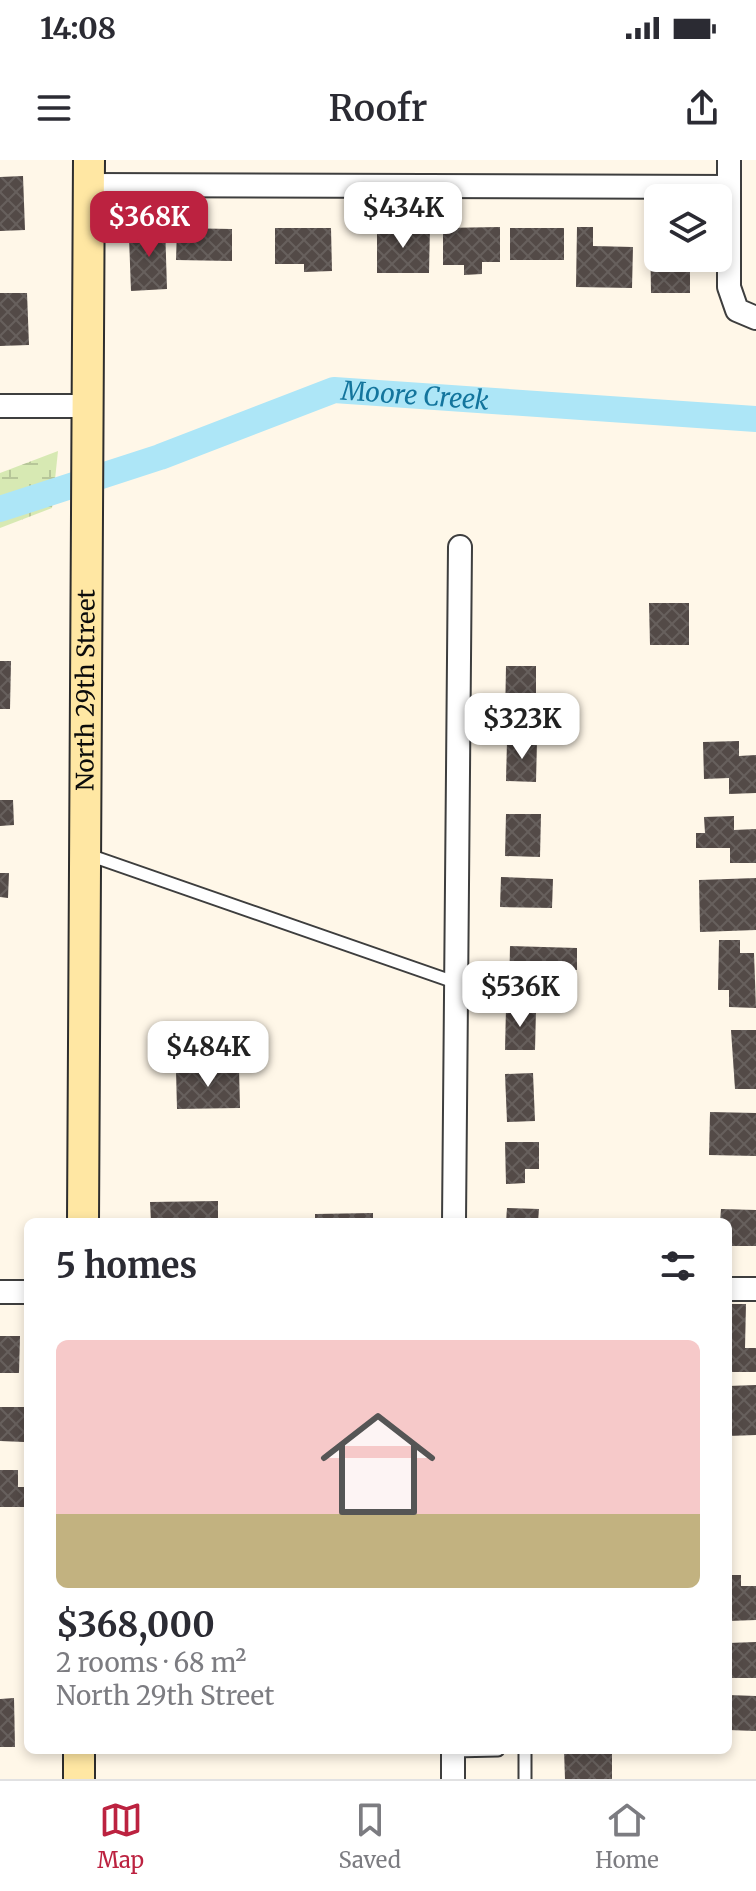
<!DOCTYPE html>
<meta charset="utf-8">
<style>
:root{--surface:#fff;--page:#f2f2f3;--text:#2b2b33;--muted:#7c7c81;--line:#e1e1e2;--accent:#bc2240}
body{margin:0;font-family:Merriweather,serif;background:var(--page);color:var(--text);height:100vh;display:flex;flex-direction:column;font-size:30px;white-space:nowrap}
*{box-sizing:border-box;margin:0}
p{font-size:26px;color:var(--muted)}
.icon{flex:none;width:44px;height:44px;fill:none;stroke:currentColor;stroke-width:2;stroke-linecap:round;stroke-linejoin:round}
.map{position:relative;flex:1;overflow:hidden}
.drawer{position:absolute;left:24px;top:1058px;width:708px;height:536px;display:flex;flex-direction:column;background:var(--surface);border-radius:12px;box-shadow:0 4px 12px #0003}
.drawer>*{flex:none}
.fabs{position:absolute;left:644px;top:24px;display:grid;gap:16px}
.fabs a{display:grid;place-items:center;width:88px;height:88px;border-radius:12px;background:var(--surface);box-shadow:0 4px 12px #0003;font-size:40px}
.price{position:absolute;translate:-50% -68px;padding:0 18px;border-radius:16px;background:#fff;color:#222;font-size:26px;line-height:52px;filter:drop-shadow(0 2px 4px #0008)}
.price::after{content:'';position:absolute;left:50%;top:48px;width:24px;height:18px;margin-left:-12px;background:inherit;clip-path:polygon(0 0,100% 0,50% 100%)}
.price.active{background:var(--accent);color:#fff}
ul{padding:0;list-style:none}
li{display:grid;align-content:center;gap:16px;height:424px;padding:0 32px}
li+li{border-top:2px solid var(--line)}
li span{display:grid;place-items:center;height:248px;border-radius:12px;color:#555}
li>.icon{margin-inline-start:auto}
span .icon{width:144px;height:144px;fill:#fffc;stroke-width:1}
li b{font-size:34px}
h2{display:flex;justify-content:space-between;align-items:center;height:96px;padding:0 32px;font-size:34px}
.status{display:flex;justify-content:space-between;align-items:center;height:56px;padding:0 40px;background:var(--surface);direction:ltr}
.status svg{height:22px;fill:currentColor}
header{display:flex;justify-content:space-between;align-items:center;height:104px;padding:0 32px;background:var(--surface);font-size:36px;font-weight:600}
.tabs{display:flex;justify-content:space-around;align-items:center;height:112px;border-top:2px solid var(--line);background:var(--surface);font-size:22px;color:var(--muted)}
.tabs a{display:grid;justify-items:center;gap:4px}
.tabs .active{color:var(--accent)}
.map>svg:first-child{display:block}
.wetland{fill:url(#wetland-marsh)}
.lines{fill:none;stroke-linecap:round;stroke-linejoin:round}
.canal{stroke:#ade6f7;stroke-width:26}
.building{fill:url(#building-cross-hatch)}
.lane-casing{stroke:#3e3e3e;stroke-width:15}
.street-casing{stroke:#3e3e3e;stroke-width:26}
.secondary-casing{stroke:#2d2d2d;stroke-width:34}
.lane{stroke:#fff;stroke-width:11}
.street{stroke:#fff;stroke-width:22}
.secondary{stroke:#ffe7a3;stroke-width:30}
.labels{text-anchor:middle;stroke-width:8;stroke-linejoin:round;paint-order:stroke}
.street-label{font-size:24px;fill:#0b0b0b;stroke:#fff}
.water-label{font-size:26px;font-style:italic;fill:#13759d;stroke:#fff}
</style>
<div class="status"><b>14:08</b><svg viewBox="0 0 49 12"><path d="M0 12V9h3v3zM5 12V6h3v6zM10 12V3h3v9zM15 12V0h3v12zM26 1h20v11H26zM47 4h2v5h-2z"/></svg></div>
<header><svg class="icon" aria-label="menu" viewBox="0 0 24 24"><path d="M4 6h16M4 12h16M4 18h16"/></svg>Roofr<svg class="icon" aria-label="share" viewBox="0 0 24 24"><path d="M12 15V3M7 8l5-5 5 5M5 13v7h14v-7"/></svg></header>
<div class="map">
<svg width="756" height="1619" viewBox="0 0 756 1619">
<defs>
<pattern id="wetland-marsh" width="20" height="14" patternUnits="userSpaceOnUse" patternTransform="scale(2)"><rect width="20" height="14" fill="#d7e9b3"/><path d="M1 5h8M5 5V1M11 12h8M15 12V8" fill="none" stroke="#b7c699"/></pattern>
<pattern id="building-cross-hatch" width="8" height="8" patternUnits="userSpaceOnUse" patternTransform="scale(2)"><rect width="8" height="8" fill="#534a47"/><path d="M0 0l8 8M0 8l8-8" fill="none" stroke="#67605d"/></pattern>
</defs>
<rect width="100%" height="100%" fill="#fff7e8"/>
<polygon class="wetland" points="58,291 52,348 0,368 0,313"/>
<g class="lines">
<path class="canal" id="s1" d="M0,349L160,297L334,230L756,259"/>
</g>
<g class="building">
<polygon points="23,16 25,70 0,71 0,17"/>
<polygon points="165,65 167,129 131,131 129,77 141,77 141,66"/>
<polygon points="377,67 430,67 429,113 377,113"/>
<polygon points="500,67 500,102 482,102 482,114 464,115 464,105 443,105 443,68"/>
<polygon points="577,67 593,67 593,86 633,87 632,128 576,127"/>
<polygon points="650,67 658,67 658,98 690,98 690,133 651,133"/>
<polygon points="177,68 232,69 232,101 176,100"/>
<polygon points="275,68 331,68 332,111 304,112 304,104 275,104"/>
<rect x="510" y="68" width="54" height="32"/>
<polygon points="0,133 27,133 29,185 0,186"/>
<polygon points="649,443 689,443 689,485 650,485"/>
<polygon points="0,501 11,501 10,549 0,549"/>
<polygon points="506,506 536,506 536,562 505,561"/>
<polygon points="507,581 537,581 536,622 506,621"/>
<polygon points="739,581 739,596 756,595 756,633 729,634 729,618 704,619 703,582"/>
<polygon points="0,640 13,640 14,665 0,666"/>
<polygon points="506,654 541,654 540,697 505,696"/>
<polygon points="734,656 734,670 756,669 756,703 730,703 730,688 696,688 696,673 705,673 704,657"/>
<polygon points="0,713 9,713 8,738 0,737"/>
<polygon points="501,717 553,719 552,748 500,747"/>
<polygon points="756,718 756,770 700,772 699,720"/>
<polygon points="719,780 740,780 740,793 754,793 756,848 729,847 729,830 718,830"/>
<polygon points="510,786 577,788 577,810 540,809 540,835 509,834"/>
<polygon points="506,848 536,849 535,890 505,890"/>
<polygon points="731,870 756,870 756,929 735,929"/>
<polygon points="239,909 240,948 177,949 176,910"/>
<polygon points="533,913 535,961 507,962 505,914"/>
<polygon points="710,952 756,953 756,996 709,995"/>
<polygon points="505,982 539,982 539,1009 525,1009 525,1023 506,1024"/>
<polygon points="218,1041 218,1062 151,1062 150,1042"/>
<polygon points="507,1048 539,1049 538,1062 506,1062"/>
<polygon points="721,1049 756,1050 756,1086 728,1086 728,1062 720,1062"/>
<polygon points="373,1053 373,1062 315,1062 315,1054"/>
<polygon points="728,1144 746,1144 745,1188 756,1188 756,1212 728,1212"/>
<polygon points="0,1176 20,1176 19,1213 0,1213"/>
<polygon points="756,1225 756,1275 728,1276 728,1226"/>
<polygon points="0,1247 25,1247 24,1282 0,1281"/>
<polygon points="0,1310 18,1310 18,1327 28,1327 28,1347 0,1347"/>
<polygon points="728,1415 741,1415 741,1426 756,1426 756,1460 728,1461"/>
<polygon points="756,1482 756,1518 728,1518 728,1483"/>
<polygon points="728,1535 756,1536 756,1571 728,1570"/>
<polygon points="14,1538 15,1587 0,1587 0,1539"/>
<polygon points="564,1590 612,1590 612,1619 565,1619"/>
</g>
<g class="lines">
<defs>
<g id="lane">
<polyline points="89,695 457,823"/>
<polyline points="525,1590 525,1619"/>
<polyline points="453,1591 498,1590"/>
</g>
<g id="street">
<polyline points="729,0 729,127 737,150 756,158"/>
<polyline points="89,25 729,27"/>
<polyline points="0,246 86,246"/>
<polyline points="454,1062 460,387"/>
<polyline points="728,1129 756,1129"/>
<polyline points="0,1132 28,1132"/>
<polyline points="453,1619 453,1590"/>
</g>
<g id="secondary">
<path id="s2" d="M83,1062L89,0"/>
<polyline points="79,1619 79,1590"/>
</g>
</defs>
<use href="#lane" class="lane-casing"/>
<use href="#street" class="street-casing"/>
<use href="#secondary" class="secondary-casing"/>
<use href="#lane" class="lane"/>
<use href="#street" class="street"/>
<use href="#secondary" class="secondary"/>
</g>
<g class="labels">
<g class="street-label">
<text dy="8" stroke="none"><textPath href="#s2" startOffset="532">North 29th Street</textPath></text>
</g>
<g class="water-label">
<text dy="9" stroke="none"><textPath href="#s1" startOffset="436">Moore Creek</textPath></text>
</g>
</g>
</svg>
<div class="fabs">
<a><svg class="icon" aria-label="layers" viewBox="0 0 24 24"><path d="M12 4l9 5-9 5-9-5zM3 14l9 5 9-5"/></svg></a>
</div>
<b class="price" style="left:403px;top:90px">$434K</b>
<b class="price active" style="left:149px;top:99px">$368K</b>
<b class="price" style="left:522px;top:601px">$323K</b>
<b class="price" style="left:520px;top:869px">$536K</b>
<b class="price" style="left:208px;top:929px">$484K</b>
<section class="drawer">
<h2>5 homes<svg class="icon" aria-label="filters" viewBox="0 0 24 24"><path d="M4 7h16M4 17h16"/><circle cx="9" cy="7" r="2"/><circle cx="15" cy="17" r="2"/></svg></h2>
<ul>
<li><span style="background:linear-gradient(#f6c9c9 70%,#c2b280 0)"><svg class="icon" aria-label="home" viewBox="0 0 24 24"><path d="M3 11l9-7 9 7M6 9v11h12V9"/></svg></span><div><b>$368,000</b><p>2 rooms · 68 m²</p><p>North 29th Street</p></div></li>
</ul>
</section>
</div>
<nav class="tabs">
<a class="active"><svg class="icon" aria-label="map" viewBox="0 0 24 24"><path d="M3 6l6-2 6 2 6-2v14l-6 2-6-2-6 2zM9 4v14M15 6v14"/></svg>Map</a>
<a><svg class="icon" aria-label="saved" viewBox="0 0 24 24"><path d="M7 4h10v16l-5-4-5 4z"/></svg>Saved</a>
<a><svg class="icon" aria-label="home" viewBox="0 0 24 24"><path d="M3 11l9-7 9 7M6 9v11h12V9"/></svg>Home</a>
</nav>
